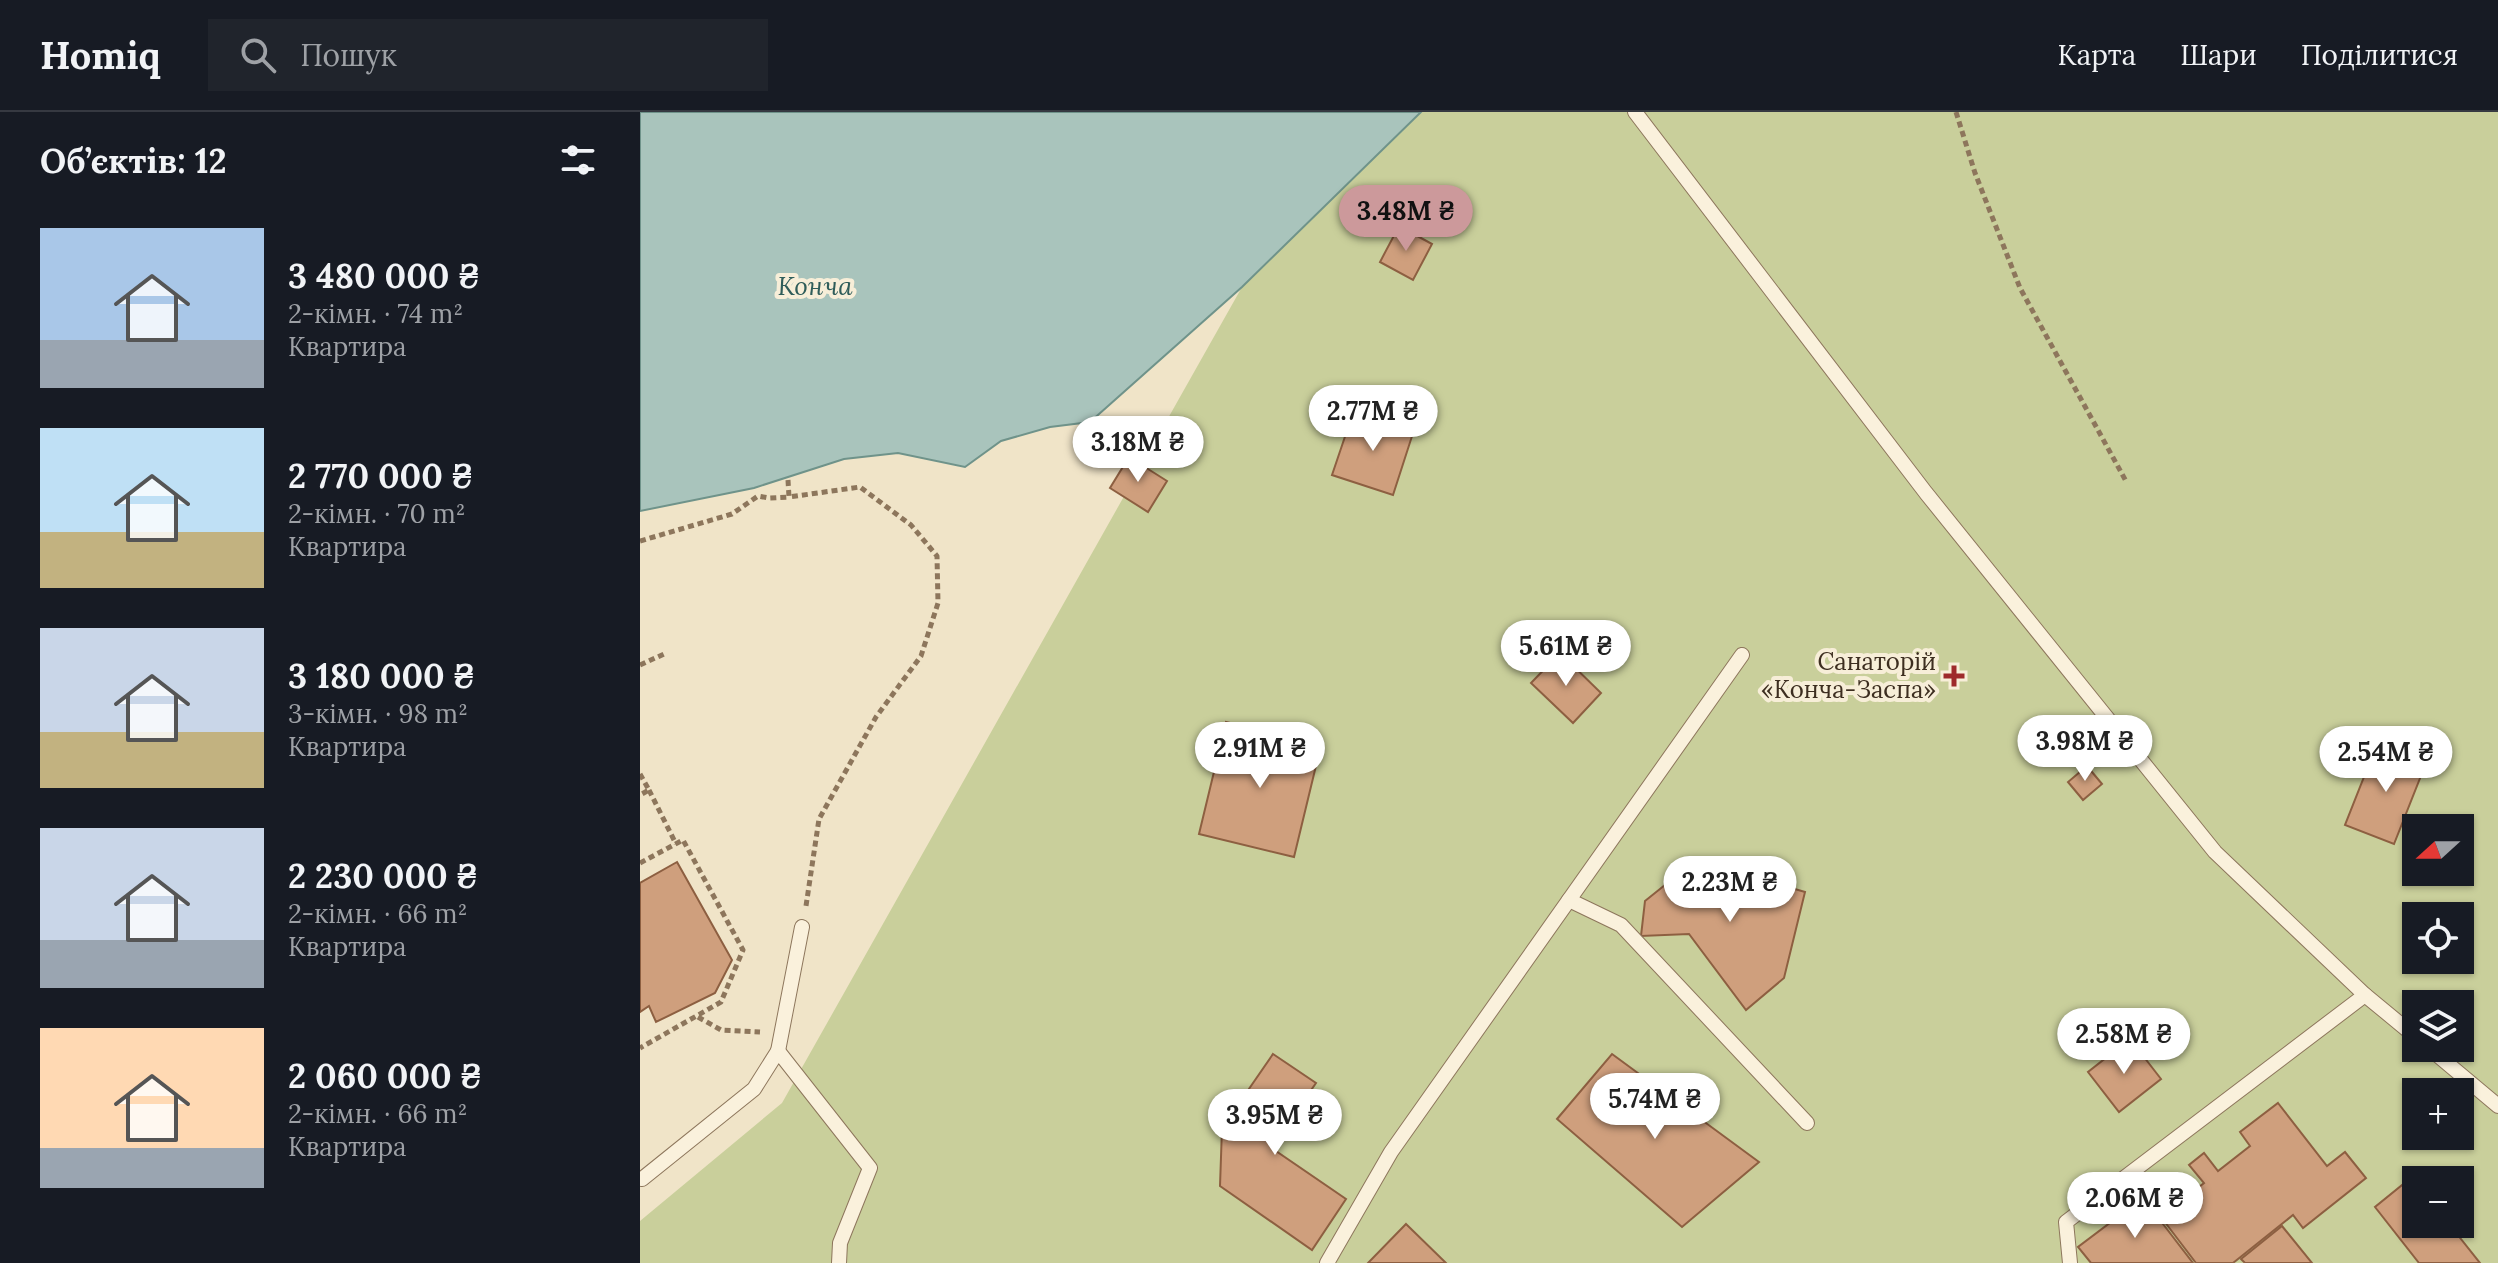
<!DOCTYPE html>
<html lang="uk">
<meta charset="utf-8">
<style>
:root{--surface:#171b24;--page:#20242c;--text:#f1f3f6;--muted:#9ea1a6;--line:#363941;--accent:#cc999b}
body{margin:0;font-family:Lora,serif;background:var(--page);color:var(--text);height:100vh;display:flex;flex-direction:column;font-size:30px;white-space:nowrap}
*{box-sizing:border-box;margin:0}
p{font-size:26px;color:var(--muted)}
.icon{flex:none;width:44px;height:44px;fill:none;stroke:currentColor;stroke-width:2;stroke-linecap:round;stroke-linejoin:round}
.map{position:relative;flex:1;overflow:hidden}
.sheet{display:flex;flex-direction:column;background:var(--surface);width:640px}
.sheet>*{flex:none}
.needle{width:52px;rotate:249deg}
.buttons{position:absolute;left:1762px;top:702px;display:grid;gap:16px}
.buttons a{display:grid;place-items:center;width:72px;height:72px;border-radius:0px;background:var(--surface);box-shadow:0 2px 6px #0004;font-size:40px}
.price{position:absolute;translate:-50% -68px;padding:0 18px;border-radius:28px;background:#fff;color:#222;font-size:26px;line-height:52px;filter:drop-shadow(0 2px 4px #0008)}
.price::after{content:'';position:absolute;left:50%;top:48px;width:24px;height:18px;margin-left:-12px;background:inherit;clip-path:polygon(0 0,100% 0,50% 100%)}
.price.current{background:var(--accent);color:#111}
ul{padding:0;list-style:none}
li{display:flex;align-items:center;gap:24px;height:200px;padding:0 40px}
li span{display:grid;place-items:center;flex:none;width:224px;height:160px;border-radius:0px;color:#555}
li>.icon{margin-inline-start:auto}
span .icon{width:96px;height:96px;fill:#fffc;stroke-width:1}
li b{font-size:34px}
h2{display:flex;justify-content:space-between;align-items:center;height:96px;padding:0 40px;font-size:34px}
header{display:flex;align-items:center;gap:48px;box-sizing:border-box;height:112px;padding:0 40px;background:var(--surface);border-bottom:2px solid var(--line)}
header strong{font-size:38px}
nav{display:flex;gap:44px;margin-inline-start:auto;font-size:28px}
.search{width:560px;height:72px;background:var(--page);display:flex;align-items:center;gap:20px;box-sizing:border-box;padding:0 28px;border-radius:0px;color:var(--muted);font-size:30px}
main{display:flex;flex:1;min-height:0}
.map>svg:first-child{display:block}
.green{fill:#c9cf9b;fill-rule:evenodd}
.water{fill:#a9c4bc;stroke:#6f938a;stroke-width:2}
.building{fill:#cf9f7d;stroke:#8d5f41;stroke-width:2}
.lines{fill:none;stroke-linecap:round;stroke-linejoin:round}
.service-casing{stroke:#8d765c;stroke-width:16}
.path{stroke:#8d765c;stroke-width:5;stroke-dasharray:6 4;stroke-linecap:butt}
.service{stroke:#faf1dc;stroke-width:14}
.poi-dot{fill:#9e2a2b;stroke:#f7eed8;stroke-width:3}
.labels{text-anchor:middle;stroke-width:8;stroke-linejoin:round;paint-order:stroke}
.poi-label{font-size:24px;fill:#3d2e20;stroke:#f7eed8;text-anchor:end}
.water-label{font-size:26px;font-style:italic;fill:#2f5d5a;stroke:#f7eed8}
</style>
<header>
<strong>Homiq</strong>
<div class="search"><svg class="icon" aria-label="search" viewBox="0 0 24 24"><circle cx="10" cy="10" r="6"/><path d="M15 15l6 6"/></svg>Пошук</div>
<nav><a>Карта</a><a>Шари</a><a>Поділитися</a></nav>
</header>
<main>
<section class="sheet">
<h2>Об’єктів: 12<svg class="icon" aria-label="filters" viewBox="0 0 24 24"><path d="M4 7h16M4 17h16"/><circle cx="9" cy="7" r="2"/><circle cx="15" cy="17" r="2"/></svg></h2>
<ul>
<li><span style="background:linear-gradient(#a9c7e8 70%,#9aa5b1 0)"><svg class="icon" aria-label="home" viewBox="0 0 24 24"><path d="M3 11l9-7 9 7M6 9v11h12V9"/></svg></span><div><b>3 480 000 ₴</b><p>2-кімн. · 74 m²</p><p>Квартира</p></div></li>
<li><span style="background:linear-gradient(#bfe0f5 65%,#c2b280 0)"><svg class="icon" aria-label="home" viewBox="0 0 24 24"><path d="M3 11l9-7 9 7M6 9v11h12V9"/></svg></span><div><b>2 770 000 ₴</b><p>2-кімн. · 70 m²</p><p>Квартира</p></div></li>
<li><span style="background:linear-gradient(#c9d6e8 65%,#c2b280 0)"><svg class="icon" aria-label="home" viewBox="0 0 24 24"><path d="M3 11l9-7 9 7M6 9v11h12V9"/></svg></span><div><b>3 180 000 ₴</b><p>3-кімн. · 98 m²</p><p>Квартира</p></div></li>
<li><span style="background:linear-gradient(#c9d6e8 70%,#9aa5b1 0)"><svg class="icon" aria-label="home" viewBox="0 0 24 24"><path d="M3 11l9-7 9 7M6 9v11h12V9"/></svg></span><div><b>2 230 000 ₴</b><p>2-кімн. · 66 m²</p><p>Квартира</p></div></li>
<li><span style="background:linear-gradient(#ffd9b3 75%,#9aa5b1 0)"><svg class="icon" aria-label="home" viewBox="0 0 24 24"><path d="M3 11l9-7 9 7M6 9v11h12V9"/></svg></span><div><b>2 060 000 ₴</b><p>2-кімн. · 66 m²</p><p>Квартира</p></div></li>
</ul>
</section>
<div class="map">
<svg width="1858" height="1151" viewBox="0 0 1858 1151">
<rect width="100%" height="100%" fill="#f0e4c8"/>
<path class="green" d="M781,0H1858V1151H0V1109L142,991L602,175ZM1776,716H1820V760H1776ZM1776,804H1820V848H1776ZM1776,892H1820V936H1776ZM1776,980H1820V1024H1776ZM1776,1068H1820V1112H1776Z"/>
<polygon class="water" points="0,0 781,0 602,175 450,310 410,315 361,329 325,355 258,341 204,347 114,376 0,399"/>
<g class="building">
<polygon points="759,114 792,132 773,168 740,150"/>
<polygon points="714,298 774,318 753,383 692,363"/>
<polygon points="489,345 527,369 508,400 470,376"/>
<polygon points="920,541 961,581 933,611 891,571"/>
<polygon points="586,610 681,633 654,745 559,722"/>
<polygon points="1737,632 1786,651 1754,732 1705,713"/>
<polygon points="1447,654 1462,672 1443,688 1428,670"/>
<polygon points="1056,748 1165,780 1144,866 1106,898 1049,822 1001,824 1005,789"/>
<polygon points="37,750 92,848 75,881 16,910 9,894 0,900 0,771"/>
<polygon points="1490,927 1521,967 1479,1000 1448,960"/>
<polygon points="633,942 676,971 638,1026 636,1039 706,1087 672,1138 580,1074 582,1016"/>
<polygon points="972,942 1119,1050 1042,1115 917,1007"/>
<polygon points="1638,991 1687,1054 1705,1040 1726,1066 1663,1116 1653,1103 1593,1151 1556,1151 1521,1105 1564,1071 1549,1053 1564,1041 1578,1059 1610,1034 1600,1020"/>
<polygon points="1772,1065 1776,1070 1776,1112 1809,1112 1840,1151 1779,1151 1735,1095"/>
<polygon points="1503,1086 1553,1151 1451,1151 1438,1135"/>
<polygon points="766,1112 806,1151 728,1151"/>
<polygon points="1642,1114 1672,1151 1605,1151 1601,1147"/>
</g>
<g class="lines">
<defs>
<g id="service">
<polyline points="995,0 1286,381 1575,740 1725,883 1776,925"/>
<polyline points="929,788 981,813 1167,1011"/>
<polyline points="1789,936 1858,994"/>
<polyline points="138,939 162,815"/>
<polyline points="2,1067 114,977 138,939 230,1056 200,1131 199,1151"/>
<polyline points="687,1151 751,1040 1102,543"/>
<polyline points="1430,1151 1426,1110 1725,883"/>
</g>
</defs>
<use href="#service" class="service-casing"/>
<g class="path">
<polyline points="1316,0 1335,61 1380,176 1487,371"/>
<polyline points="148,368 149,385 220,375 271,413 297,444 298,491 281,544 236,605 179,707 166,794"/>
<polyline points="0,429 92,402 118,384 129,386 149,385"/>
<polyline points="0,553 24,542"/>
<polyline points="0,662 9,678 0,683"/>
<polyline points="9,678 36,732"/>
<polyline points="0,751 43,728 103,838 81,890 0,936"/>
<polyline points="58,905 81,918 120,920"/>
</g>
<use href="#service" class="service"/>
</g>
<path class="poi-dot" d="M1310 552h8v8h8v8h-8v8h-8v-8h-8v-8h8z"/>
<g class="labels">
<g class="poi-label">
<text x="1296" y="558">Санаторій<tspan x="1296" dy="28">«Конча-Заспа»</tspan></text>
</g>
<g class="water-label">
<text x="175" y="183">Конча</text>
</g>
</g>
</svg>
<div class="buttons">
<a><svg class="needle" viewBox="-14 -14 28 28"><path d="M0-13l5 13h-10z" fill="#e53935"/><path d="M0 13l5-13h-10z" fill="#9ea1a6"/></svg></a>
<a><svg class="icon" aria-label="locate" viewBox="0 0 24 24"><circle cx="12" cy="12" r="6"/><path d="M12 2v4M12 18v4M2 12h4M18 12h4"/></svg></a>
<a><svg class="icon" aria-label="layers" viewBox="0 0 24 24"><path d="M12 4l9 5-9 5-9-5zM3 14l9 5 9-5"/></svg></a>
<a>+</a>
<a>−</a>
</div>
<b class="price current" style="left:766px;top:141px">3.48M ₴</b>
<b class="price" style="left:733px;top:341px">2.77M ₴</b>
<b class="price" style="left:498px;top:372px">3.18M ₴</b>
<b class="price" style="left:926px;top:576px">5.61M ₴</b>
<b class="price" style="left:1445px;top:671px">3.98M ₴</b>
<b class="price" style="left:620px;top:678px">2.91M ₴</b>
<b class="price" style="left:1746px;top:682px">2.54M ₴</b>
<b class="price" style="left:1090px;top:812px">2.23M ₴</b>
<b class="price" style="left:1484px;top:964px">2.58M ₴</b>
<b class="price" style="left:1015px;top:1029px">5.74M ₴</b>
<b class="price" style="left:635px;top:1045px">3.95M ₴</b>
<b class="price" style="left:1495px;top:1128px">2.06M ₴</b>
</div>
</main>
